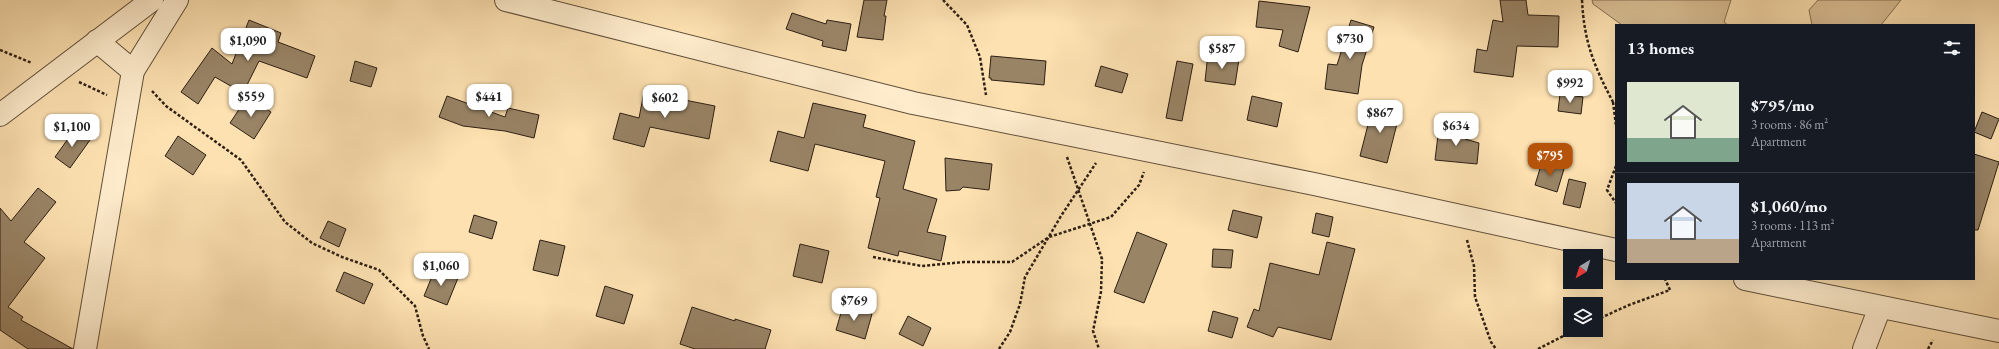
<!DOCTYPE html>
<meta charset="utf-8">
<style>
:root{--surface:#171b24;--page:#20242c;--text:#f1f3f6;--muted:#9ea1a6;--line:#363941;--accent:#b45309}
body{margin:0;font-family:"EB Garamond",serif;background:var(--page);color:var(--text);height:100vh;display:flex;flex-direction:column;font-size:15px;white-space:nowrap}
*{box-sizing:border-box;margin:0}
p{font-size:13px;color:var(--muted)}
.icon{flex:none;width:22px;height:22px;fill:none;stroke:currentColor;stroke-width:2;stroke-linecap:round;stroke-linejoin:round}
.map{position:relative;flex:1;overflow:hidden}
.sheet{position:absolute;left:1615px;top:24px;width:360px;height:256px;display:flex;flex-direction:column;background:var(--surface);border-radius:0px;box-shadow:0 4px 16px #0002}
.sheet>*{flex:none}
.needle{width:26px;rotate:218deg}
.controls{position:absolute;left:1563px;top:249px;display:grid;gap:8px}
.controls a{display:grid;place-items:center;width:40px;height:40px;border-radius:0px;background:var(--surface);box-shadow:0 4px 16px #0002;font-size:20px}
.price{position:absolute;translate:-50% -34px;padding:0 9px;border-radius:8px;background:#fff;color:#222;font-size:13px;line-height:26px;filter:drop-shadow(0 1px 2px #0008)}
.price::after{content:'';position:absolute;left:50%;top:24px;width:12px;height:9px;margin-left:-6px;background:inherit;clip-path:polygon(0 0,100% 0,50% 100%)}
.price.on{background:var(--accent);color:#fff}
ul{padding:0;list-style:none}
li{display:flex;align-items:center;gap:12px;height:100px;padding:0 12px}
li+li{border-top:1px solid var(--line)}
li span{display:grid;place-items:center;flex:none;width:112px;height:80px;border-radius:0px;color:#555}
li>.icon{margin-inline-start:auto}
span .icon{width:48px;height:48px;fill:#fffc;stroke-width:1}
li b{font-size:17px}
h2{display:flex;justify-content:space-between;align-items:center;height:48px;padding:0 12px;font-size:17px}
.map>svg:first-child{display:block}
.green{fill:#dac096;stroke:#847055}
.building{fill:#998466;stroke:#2d1f14}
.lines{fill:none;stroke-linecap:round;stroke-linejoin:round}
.minor-casing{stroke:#61503b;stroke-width:24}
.path{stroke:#2d1f14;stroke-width:2.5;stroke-dasharray:3 2;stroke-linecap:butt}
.minor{stroke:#feeccc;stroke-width:22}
</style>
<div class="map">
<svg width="1999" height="349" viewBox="0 0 1999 349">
<rect width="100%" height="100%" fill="#fde1b1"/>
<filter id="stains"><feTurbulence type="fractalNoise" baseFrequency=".005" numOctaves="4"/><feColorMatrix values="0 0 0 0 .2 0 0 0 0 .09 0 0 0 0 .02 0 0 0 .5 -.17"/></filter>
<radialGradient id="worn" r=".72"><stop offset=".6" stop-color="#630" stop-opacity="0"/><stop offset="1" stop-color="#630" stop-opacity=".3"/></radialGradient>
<g class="green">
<polygon points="1592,0 1731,0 1724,22 1728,25 1622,25 1593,4"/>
<polygon points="1818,0 1901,0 1881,25 1812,25 1809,10"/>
</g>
<g class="building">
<polygon points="864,0 887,0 884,16 886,16 883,40 857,37"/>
<polygon points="1500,0 1526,0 1528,15 1559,16 1558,47 1517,46 1513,77 1474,72 1477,49 1487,51 1493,20 1503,22"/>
<polygon points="1259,1 1310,7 1298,52 1279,46 1283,30 1256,27"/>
<polygon points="792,13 826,24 827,20 851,24 846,51 822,46 823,41 786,29"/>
<polygon points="249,20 281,33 278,42 315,56 307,78 259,61 243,93 215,77 198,104 181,92 212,48 232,64"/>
<polygon points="1351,20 1374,27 1362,65 1358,94 1325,89 1328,64 1337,65"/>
<polygon points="1208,54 1239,59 1235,85 1205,81"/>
<polygon points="991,56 1046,61 1044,85 991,80 991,78 989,78"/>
<polygon points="355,61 377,68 371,87 350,81"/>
<polygon points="1177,61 1193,64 1182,121 1166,118"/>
<polygon points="1101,66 1128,74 1122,93 1095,86"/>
<polygon points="644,92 715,106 709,139 650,127 644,147 613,139 620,113 639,118"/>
<polygon points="1560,94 1583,97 1581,114 1558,111"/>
<polygon points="248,96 271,112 254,139 230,123"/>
<polygon points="447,96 505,117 508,108 539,115 534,138 505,131 463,126 439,117"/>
<polygon points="1252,96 1282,103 1277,127 1247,120"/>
<polygon points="813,103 866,115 863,127 915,141 903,189 937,199 927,232 946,236 941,261 899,251 898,256 868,248 880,198 876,197 885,161 815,144 808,171 770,161 778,131 804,138"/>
<polygon points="1373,105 1400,112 1387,163 1360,156"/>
<polygon points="1982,112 1999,119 1991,139 1974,132"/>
<polygon points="1439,127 1466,130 1465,139 1479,143 1477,164 1435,160"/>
<polygon points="75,129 90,140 70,168 55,157"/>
<polygon points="178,136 206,155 193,175 165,156"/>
<polygon points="1974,154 1999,162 1978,230 1974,230"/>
<polygon points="945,158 992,164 989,190 963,187 960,190 946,191"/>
<polygon points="1542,162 1564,169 1557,192 1535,185"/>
<polygon points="1569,179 1586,183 1580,208 1563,204"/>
<polygon points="38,188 56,202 24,242 45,258 8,307 23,317 21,320 73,349 28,349 0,330 0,208 11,221"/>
<polygon points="1233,210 1262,217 1257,238 1228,230"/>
<polygon points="1316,213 1333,217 1329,237 1312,233"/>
<polygon points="474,215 497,222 492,239 469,232"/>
<polygon points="328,221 346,229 339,247 320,238"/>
<polygon points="1137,232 1167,244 1144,303 1114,292"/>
<polygon points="540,240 565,246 558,276 533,270"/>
<polygon points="1327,242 1355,249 1331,340 1278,327 1273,337 1247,327 1254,309 1259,311 1270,263 1319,275"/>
<polygon points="800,244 829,251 822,283 793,276"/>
<polygon points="1213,249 1233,250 1231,268 1212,267"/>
<polygon points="435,269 458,278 447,305 424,296"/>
<polygon points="344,272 373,284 364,304 336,291"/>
<polygon points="605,286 633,295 624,324 596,316"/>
<polygon points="843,306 872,314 865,339 836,330"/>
<polygon points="692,307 735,321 735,319 771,330 765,349 695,349 680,344"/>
<polygon points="1213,311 1238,318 1232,338 1208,331"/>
<polygon points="908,316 931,328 923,346 899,334"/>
</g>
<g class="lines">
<defs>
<g id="minor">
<polyline points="506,0 913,103 1314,184 1616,250"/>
<polyline points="97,41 133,71"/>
<polyline points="0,115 152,0"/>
<polyline points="1745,279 1999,331"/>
<polyline points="85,349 133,71 177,0"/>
<polyline points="1864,349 1880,307"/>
</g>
</defs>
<use href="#minor" class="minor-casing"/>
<g class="path">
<polyline points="943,0 967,25 980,57 986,95"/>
<path d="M1582,0C1584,42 1594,66 1613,102L1616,103"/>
<polyline points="0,50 32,63"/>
<polyline points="79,82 107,95"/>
<polyline points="152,91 166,106 241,160 285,222 312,243 342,257 379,270 415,306 423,336 429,349"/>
<polyline points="1613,102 1616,125"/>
<polyline points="1067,157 1102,259 1101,292 1093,331 1099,349"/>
<polyline points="1616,166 1607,190 1616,203"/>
<polyline points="1467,240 1474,266 1475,297 1491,342 1496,349"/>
<polyline points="873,257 922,266 964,262 1012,262 1049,237 1111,217 1139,185 1144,172"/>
<polyline points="1596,320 1629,305 1670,290 1665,279"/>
<polyline points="999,349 1010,332 1020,304 1025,277 1061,216 1096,163"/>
<polyline points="1538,349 1575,330"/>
<polyline points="1928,349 1933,340"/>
</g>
<use href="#minor" class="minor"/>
</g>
<rect width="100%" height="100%" filter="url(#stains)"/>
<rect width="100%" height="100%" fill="url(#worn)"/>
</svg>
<div class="controls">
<a><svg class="needle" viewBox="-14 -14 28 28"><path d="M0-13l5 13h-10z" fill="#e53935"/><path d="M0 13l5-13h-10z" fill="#9ea1a6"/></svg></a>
<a><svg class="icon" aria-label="layers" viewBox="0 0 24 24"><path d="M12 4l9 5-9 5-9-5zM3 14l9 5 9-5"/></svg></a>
</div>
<b class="price" style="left:1350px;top:60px">$730</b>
<b class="price" style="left:248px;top:62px">$1,090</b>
<b class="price" style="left:1222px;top:70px">$587</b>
<b class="price" style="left:1570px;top:104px">$992</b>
<b class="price" style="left:251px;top:118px">$559</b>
<b class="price" style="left:489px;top:118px">$441</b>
<b class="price" style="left:665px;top:119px">$602</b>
<b class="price" style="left:1380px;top:134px">$867</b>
<b class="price" style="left:1456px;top:147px">$634</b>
<b class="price" style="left:72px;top:148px">$1,100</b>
<b class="price on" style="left:1550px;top:177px">$795</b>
<b class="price" style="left:441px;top:287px">$1,060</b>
<b class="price" style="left:854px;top:322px">$769</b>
<section class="sheet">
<h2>13 homes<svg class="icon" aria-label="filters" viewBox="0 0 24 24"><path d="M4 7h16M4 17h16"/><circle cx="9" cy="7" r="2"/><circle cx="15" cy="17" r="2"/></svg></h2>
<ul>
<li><span style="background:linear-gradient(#dfe7d0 70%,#7fa58c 0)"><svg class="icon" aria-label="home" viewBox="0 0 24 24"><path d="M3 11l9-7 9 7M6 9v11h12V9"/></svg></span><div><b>$795/mo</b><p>3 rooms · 86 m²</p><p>Apartment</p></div></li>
<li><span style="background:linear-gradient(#c9d6e8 70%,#b9a48a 0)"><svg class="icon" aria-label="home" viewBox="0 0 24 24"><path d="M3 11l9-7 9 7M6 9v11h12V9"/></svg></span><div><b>$1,060/mo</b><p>3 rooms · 113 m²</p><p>Apartment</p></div></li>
</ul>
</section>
</div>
